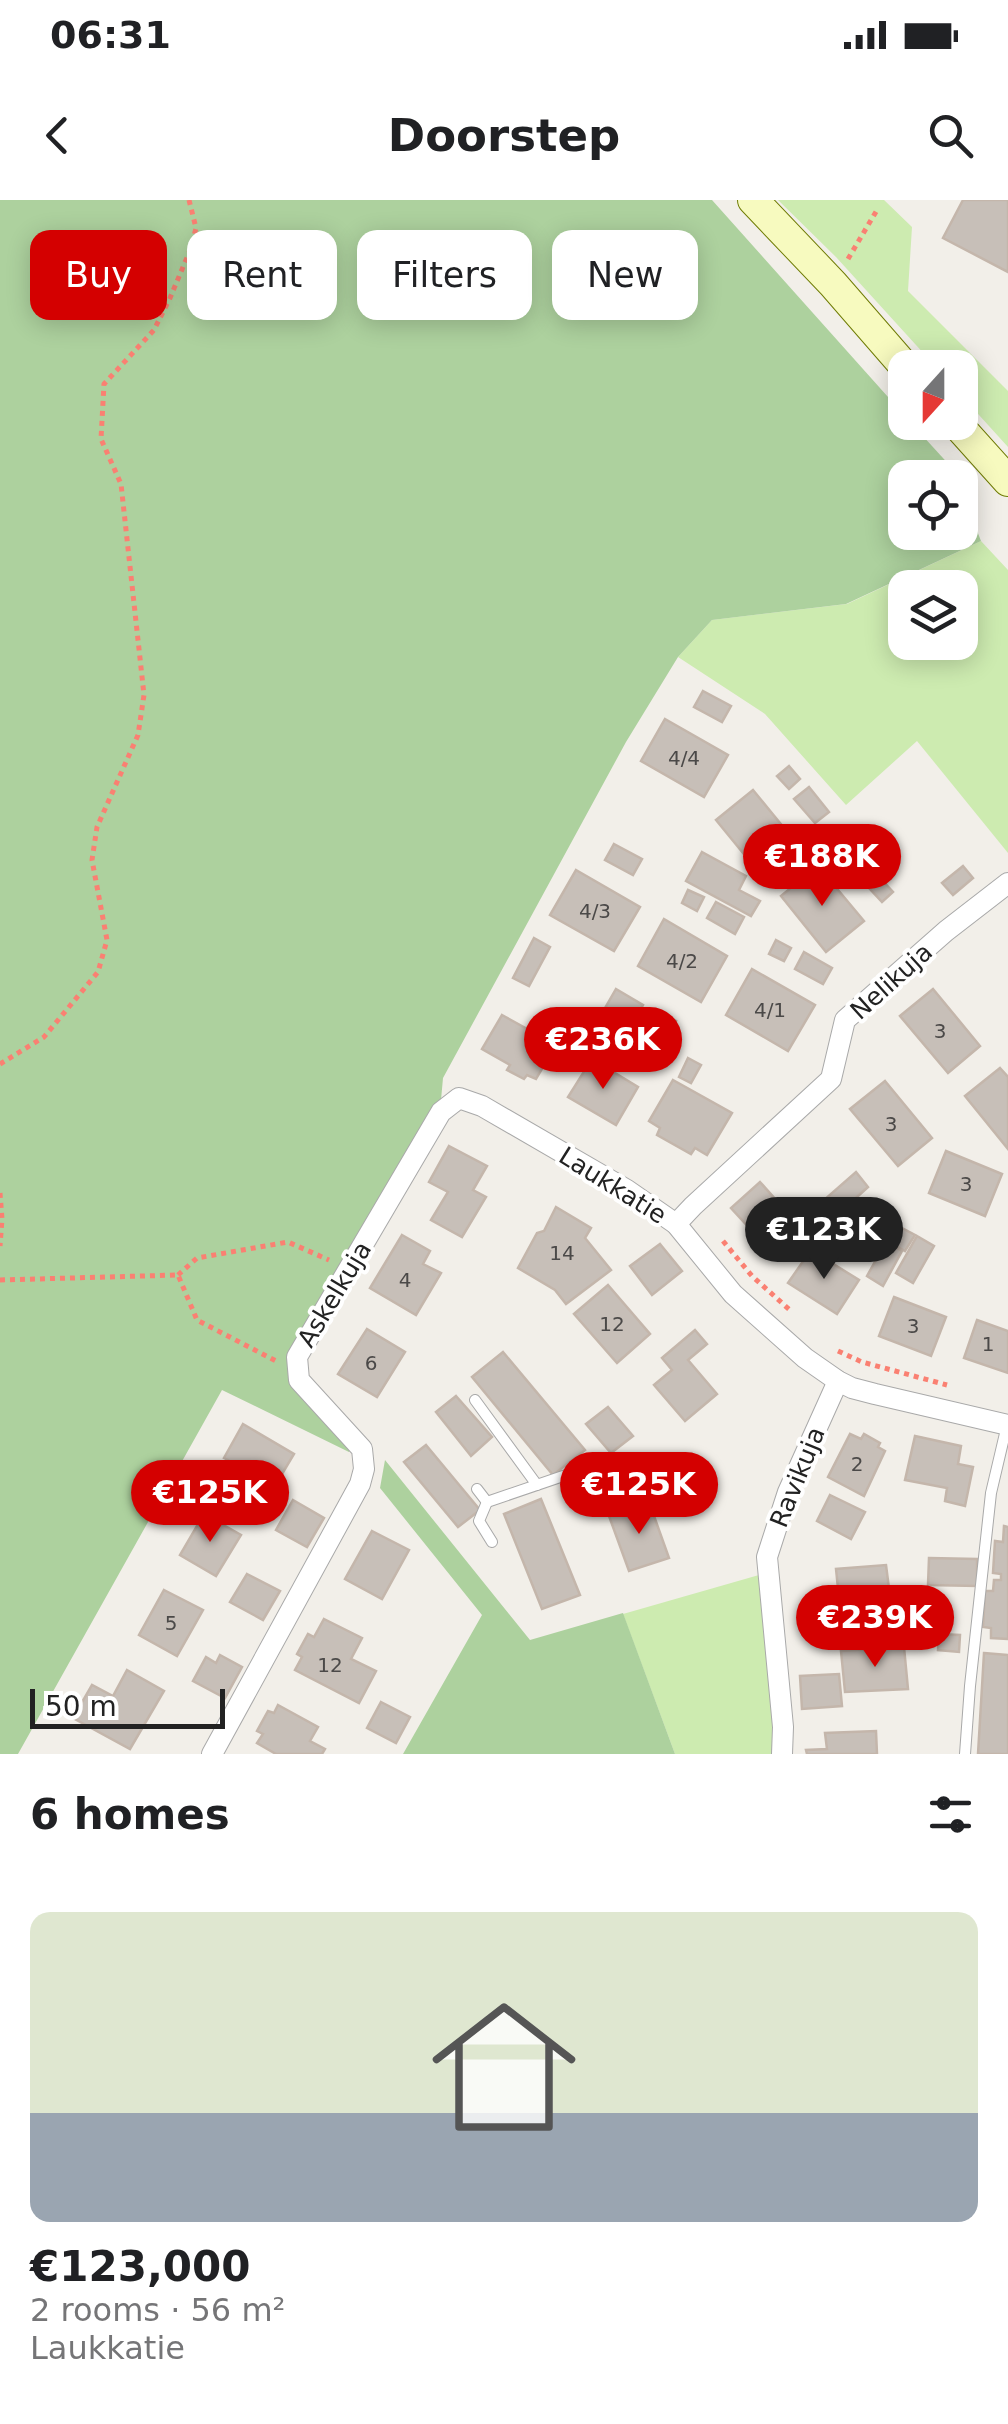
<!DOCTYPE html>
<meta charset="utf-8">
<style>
:root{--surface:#fff;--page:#f6f6f6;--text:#202124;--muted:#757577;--accent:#d40000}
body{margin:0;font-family:"DejaVu Sans",sans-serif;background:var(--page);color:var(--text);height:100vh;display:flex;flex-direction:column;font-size:38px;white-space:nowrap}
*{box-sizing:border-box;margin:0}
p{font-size:32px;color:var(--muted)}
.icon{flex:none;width:55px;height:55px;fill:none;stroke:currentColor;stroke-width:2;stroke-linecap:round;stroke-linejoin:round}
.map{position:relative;height:1554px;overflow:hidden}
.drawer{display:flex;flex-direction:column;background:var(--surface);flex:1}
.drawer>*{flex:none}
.top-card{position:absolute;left:30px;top:30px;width:950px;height:90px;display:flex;gap:20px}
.needle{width:65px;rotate:201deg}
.fabs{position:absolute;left:888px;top:150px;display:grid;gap:20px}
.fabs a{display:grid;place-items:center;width:90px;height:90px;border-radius:20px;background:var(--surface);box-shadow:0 5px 25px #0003;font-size:50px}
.scale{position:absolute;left:30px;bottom:25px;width:195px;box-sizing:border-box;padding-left:10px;border:5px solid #222;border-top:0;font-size:28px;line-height:35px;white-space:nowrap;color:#222;-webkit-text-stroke:8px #fff;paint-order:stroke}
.price{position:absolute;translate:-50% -85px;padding:0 22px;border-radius:35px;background:var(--accent);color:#fff;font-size:32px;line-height:65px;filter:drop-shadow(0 2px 5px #0008)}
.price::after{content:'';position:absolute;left:50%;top:60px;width:30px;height:22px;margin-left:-15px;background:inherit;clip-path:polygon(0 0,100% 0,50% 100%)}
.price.on{background:#222;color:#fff}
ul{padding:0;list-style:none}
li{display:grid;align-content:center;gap:20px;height:530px;padding:0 30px}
li span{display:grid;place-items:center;height:310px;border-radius:20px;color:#555}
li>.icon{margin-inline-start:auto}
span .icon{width:180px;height:180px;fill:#fffc;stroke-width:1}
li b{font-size:42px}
h2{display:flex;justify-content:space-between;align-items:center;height:120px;padding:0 30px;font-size:42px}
.pill{padding:0 35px;border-radius:20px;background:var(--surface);box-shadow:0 5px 25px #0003;font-size:35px;line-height:90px}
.pill.on{background:var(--accent);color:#fff}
.status{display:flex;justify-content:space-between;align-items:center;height:70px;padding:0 50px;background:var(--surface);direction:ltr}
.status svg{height:28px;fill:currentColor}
header{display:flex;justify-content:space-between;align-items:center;height:130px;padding:0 30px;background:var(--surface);font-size:45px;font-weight:700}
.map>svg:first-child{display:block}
.grass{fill:#cdebb0;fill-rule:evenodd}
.forest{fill:#add19e}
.building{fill:#c7bfb8;stroke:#c4b6ab;stroke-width:2.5}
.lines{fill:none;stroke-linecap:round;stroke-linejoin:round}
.service-casing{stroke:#a9a9a9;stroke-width:12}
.minor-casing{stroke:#a9a9a9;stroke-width:22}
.secondary-casing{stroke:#707d05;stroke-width:32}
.path{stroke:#fa8072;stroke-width:5;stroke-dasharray:5 5;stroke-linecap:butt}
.service{stroke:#fff;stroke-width:10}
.minor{stroke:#fff;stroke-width:20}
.secondary{stroke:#f7fabf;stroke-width:30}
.labels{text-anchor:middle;stroke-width:8;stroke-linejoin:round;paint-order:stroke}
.number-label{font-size:20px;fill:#4b4948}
.street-label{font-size:25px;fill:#222;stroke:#fff}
</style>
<div class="status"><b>06:31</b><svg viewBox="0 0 49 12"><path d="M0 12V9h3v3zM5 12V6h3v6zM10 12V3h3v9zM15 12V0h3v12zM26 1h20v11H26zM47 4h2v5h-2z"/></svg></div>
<header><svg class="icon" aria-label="back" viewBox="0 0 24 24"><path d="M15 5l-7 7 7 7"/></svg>Doorstep<svg class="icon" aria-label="search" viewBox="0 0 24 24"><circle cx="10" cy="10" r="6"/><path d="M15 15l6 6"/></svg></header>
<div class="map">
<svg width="1008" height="1554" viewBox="0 0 1008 1554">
<rect width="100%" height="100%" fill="#f2efe9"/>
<g class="grass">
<polygon points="778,0 884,0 912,27 908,91 1008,191 1008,247 960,194 960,168 936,167 836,57"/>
<path d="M981,341L1008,370V653L917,541L846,605L765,514L678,457L712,420L847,404ZM905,388H960V442H905Z"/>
<polygon points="759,1375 774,1528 773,1554 675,1554 623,1414"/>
</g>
<g class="forest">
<polygon points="0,0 712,0 905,216 905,222 911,223 953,269 956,277 905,278 905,332 960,332 960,287 981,341 846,404 712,420 678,457 626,542 443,878 440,911 288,1169 355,1242 349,1252 222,1190 18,1554 0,1554"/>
<polygon points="385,1260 530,1440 623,1413 675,1554 403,1554 482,1415 380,1288"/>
</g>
<g class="building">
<polygon points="963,0 1008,0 1008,72 943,38"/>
<polygon points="703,491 731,506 722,522 694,507"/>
<polygon points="665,519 728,555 704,597 641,561"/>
<polygon points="789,566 800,579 789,589 777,576"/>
<polygon points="809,587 829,612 815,623 794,599"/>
<polygon points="753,590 798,645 761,675 716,620"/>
<polygon points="854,642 875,666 861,679 840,654"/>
<polygon points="614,644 642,659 633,675 605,660"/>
<polygon points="702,652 746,676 739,690 760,701 751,716 686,681"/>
<polygon points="818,666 864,721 826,752 781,696"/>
<polygon points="963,666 973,678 953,695 942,683"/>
<polygon points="576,670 640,707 614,751 550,715"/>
<polygon points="881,679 893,692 882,702 870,689"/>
<polygon points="688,690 704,697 697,711 682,703"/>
<polygon points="716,702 744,717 735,734 707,718"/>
<polygon points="664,719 727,756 701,802 638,766"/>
<polygon points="534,738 550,747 529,786 513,778"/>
<polygon points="776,740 791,748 784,761 769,754"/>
<polygon points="804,752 832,768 823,784 795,769"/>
<polygon points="752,769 815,805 788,851 726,815"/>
<polygon points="616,789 643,805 624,838 597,822"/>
<polygon points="933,789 980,846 948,873 900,816"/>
<polygon points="657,810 676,821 669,834 650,823"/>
<polygon points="502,815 556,845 536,879 527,875 524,879 507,870 510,865 482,849"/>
<polygon points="688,858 701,865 691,883 679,877"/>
<polygon points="592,859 638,887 616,925 568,897"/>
<polygon points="1000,868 1008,877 1008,949 965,896"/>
<polygon points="673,880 732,913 707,955 695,948 691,954 657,935 660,928 649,921"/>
<polygon points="885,881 932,938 898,966 850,909"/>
<polygon points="449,946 487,966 473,990 486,997 462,1037 431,1020 448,992 429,982"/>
<polygon points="946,951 1002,974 985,1016 929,993"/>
<polygon points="856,972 868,987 837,1015 824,1000"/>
<polygon points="760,982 792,1018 764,1044 731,1008"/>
<polygon points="556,1007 591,1028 585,1038 611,1070 566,1104 555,1090 518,1068 537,1033 544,1031"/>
<polygon points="902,1028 915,1035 905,1051 893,1044"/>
<polygon points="402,1035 430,1051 423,1064 441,1073 416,1115 370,1088"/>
<polygon points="917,1036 934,1046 913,1083 896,1073"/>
<polygon points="886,1042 902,1051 883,1086 867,1076"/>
<polygon points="660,1044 682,1071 652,1095 630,1066"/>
<polygon points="811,1050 859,1080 837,1114 788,1083"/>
<polygon points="608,1085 650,1134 617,1163 574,1114"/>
<polygon points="894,1097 946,1117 931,1156 879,1136"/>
<polygon points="977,1120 1008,1131 1008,1173 964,1158"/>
<polygon points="367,1129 405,1152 377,1197 338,1174"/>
<polygon points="695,1130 707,1144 688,1160 717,1194 685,1221 654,1185 672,1170 662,1158"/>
<polygon points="503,1152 585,1250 553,1275 472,1177"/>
<polygon points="456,1196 492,1237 471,1256 436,1212"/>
<polygon points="608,1207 633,1236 611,1253 586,1224"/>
<polygon points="243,1224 294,1254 282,1274 278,1272 265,1293 261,1290 252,1305 214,1284 228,1260 224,1258"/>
<polygon points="850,1234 861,1239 864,1234 880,1243 878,1247 885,1251 864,1296 828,1277"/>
<polygon points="915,1236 961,1246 958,1264 973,1267 965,1306 945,1301 947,1288 905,1280"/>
<polygon points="426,1245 480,1310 458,1327 404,1262"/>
<polygon points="830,1295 865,1312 851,1339 817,1321"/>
<polygon points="541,1299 580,1395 542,1409 504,1314"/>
<polygon points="293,1300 324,1318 307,1347 276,1330"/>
<polygon points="649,1302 669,1358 629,1371 609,1316"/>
<polygon points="204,1314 241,1335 216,1376 180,1355"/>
<polygon points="1004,1326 1008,1327 1008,1439 991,1438 991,1428 983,1427 985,1391 993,1391 994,1380 1001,1380 1001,1374 993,1373 995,1341 1003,1342"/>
<polygon points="372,1331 409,1350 382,1399 345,1379"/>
<polygon points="929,1358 977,1359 977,1386 928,1385"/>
<polygon points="886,1365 891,1404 840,1408 836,1369"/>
<polygon points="247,1374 280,1391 263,1420 230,1402"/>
<polygon points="164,1390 203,1410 177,1456 139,1435"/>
<polygon points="324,1419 362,1438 351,1459 376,1471 359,1503 295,1470 302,1457 297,1454 308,1434 314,1437"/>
<polygon points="939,1434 960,1435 959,1452 938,1450"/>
<polygon points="904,1447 908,1489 845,1492 841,1451"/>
<polygon points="984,1453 1008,1455 1008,1554 978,1554"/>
<polygon points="220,1455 242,1467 225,1498 193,1481 206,1457 216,1463"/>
<polygon points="127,1470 164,1491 130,1549 73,1518 92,1485 113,1496"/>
<polygon points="839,1474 842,1506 802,1509 800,1476"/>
<polygon points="381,1502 410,1517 396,1543 367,1528"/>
<polygon points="278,1505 318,1527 310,1541 325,1549 322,1554 276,1554 257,1543 263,1534 257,1531 268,1511 274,1513"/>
<polygon points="876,1531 877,1554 807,1554 806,1550 827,1549 825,1533"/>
</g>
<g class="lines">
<defs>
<g id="service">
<polyline points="475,1200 537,1285"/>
<polyline points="477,1289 487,1302 613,1259 707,1289"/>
<polyline points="487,1302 479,1321 492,1342"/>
<polyline points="965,1554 970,1486 991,1293 1007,1225"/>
</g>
<g id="minor">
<polyline points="676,1024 693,1006 831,879 845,820 946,731 1008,683"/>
<polyline points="212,1554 348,1306 360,1284 364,1269 362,1249 299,1180 297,1157 441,912 459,898 482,906 627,990 676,1024 733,1094 805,1158 838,1181 852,1188 875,1194 1008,1225"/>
<polyline points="782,1554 783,1527 767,1357 788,1292 838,1181"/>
</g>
<g id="secondary">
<polyline points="753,0 833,84 906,168"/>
<polyline points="955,222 1008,281"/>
</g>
</defs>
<use href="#service" class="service-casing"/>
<use href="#minor" class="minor-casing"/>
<use href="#secondary" class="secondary-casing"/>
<g class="path">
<polyline points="848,59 877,10"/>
<polyline points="0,864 44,837 98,772 107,740 92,660 97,627 138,535 144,495 121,284 101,239 104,184 154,130 170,98 191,48 196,28 189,0"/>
<polyline points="0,993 2,1019 0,1046"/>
<polyline points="723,1041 752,1076 792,1112"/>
<polyline points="178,1075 197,1058 288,1042 329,1060"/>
<polyline points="0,1080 178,1075 197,1120 276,1161"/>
<polyline points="838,1151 862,1162 947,1185"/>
</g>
<use href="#service" class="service"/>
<use href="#minor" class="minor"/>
<use href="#secondary" class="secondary"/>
</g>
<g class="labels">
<g class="number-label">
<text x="684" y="565">4/4</text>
<text x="595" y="718">4/3</text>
<text x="682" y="768">4/2</text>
<text x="770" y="817">4/1</text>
<text x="940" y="838">3</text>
<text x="891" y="931">3</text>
<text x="966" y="991">3</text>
<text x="562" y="1060">14</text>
<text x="405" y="1087">4</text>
<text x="612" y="1131">12</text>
<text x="913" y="1133">3</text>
<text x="988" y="1151">1</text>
<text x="371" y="1170">6</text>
<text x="857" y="1271">2</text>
<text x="171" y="1430">5</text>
<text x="330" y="1472">12</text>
</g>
<g class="street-label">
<text transform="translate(891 781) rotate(-42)" y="9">Nelikuja</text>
<text transform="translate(613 985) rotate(32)" y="9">Laukkatie</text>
<text transform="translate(334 1094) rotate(-59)" y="9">Askelkuja</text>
<text transform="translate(797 1277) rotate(-68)" y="9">Ravikuja</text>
</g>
</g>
</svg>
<div class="fabs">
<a><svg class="needle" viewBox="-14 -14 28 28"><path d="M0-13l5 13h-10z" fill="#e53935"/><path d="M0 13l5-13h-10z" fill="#757577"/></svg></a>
<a><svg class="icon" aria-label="locate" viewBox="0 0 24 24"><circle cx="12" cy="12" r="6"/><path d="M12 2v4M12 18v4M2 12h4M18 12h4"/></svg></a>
<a><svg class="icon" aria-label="layers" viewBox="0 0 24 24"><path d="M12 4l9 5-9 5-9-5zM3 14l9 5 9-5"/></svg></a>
</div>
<div class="scale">50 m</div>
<b class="price" style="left:822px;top:709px">€188K</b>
<b class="price" style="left:603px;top:892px">€236K</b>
<b class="price on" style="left:824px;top:1082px">€123K</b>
<b class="price" style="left:639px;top:1337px">€125K</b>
<b class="price" style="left:210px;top:1345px">€125K</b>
<b class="price" style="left:875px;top:1470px">€239K</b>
<div class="top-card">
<a class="pill on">Buy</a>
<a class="pill">Rent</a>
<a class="pill">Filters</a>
<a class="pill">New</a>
</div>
</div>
<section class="drawer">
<h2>6 homes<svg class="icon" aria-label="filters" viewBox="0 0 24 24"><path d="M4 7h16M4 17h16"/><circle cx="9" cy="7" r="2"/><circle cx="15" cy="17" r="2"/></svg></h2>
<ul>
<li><span style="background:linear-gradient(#dfe7d0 65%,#9aa5b1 0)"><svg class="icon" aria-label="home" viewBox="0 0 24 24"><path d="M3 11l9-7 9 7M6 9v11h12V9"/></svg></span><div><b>€123,000</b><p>2 rooms · 56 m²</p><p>Laukkatie</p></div></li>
</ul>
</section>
